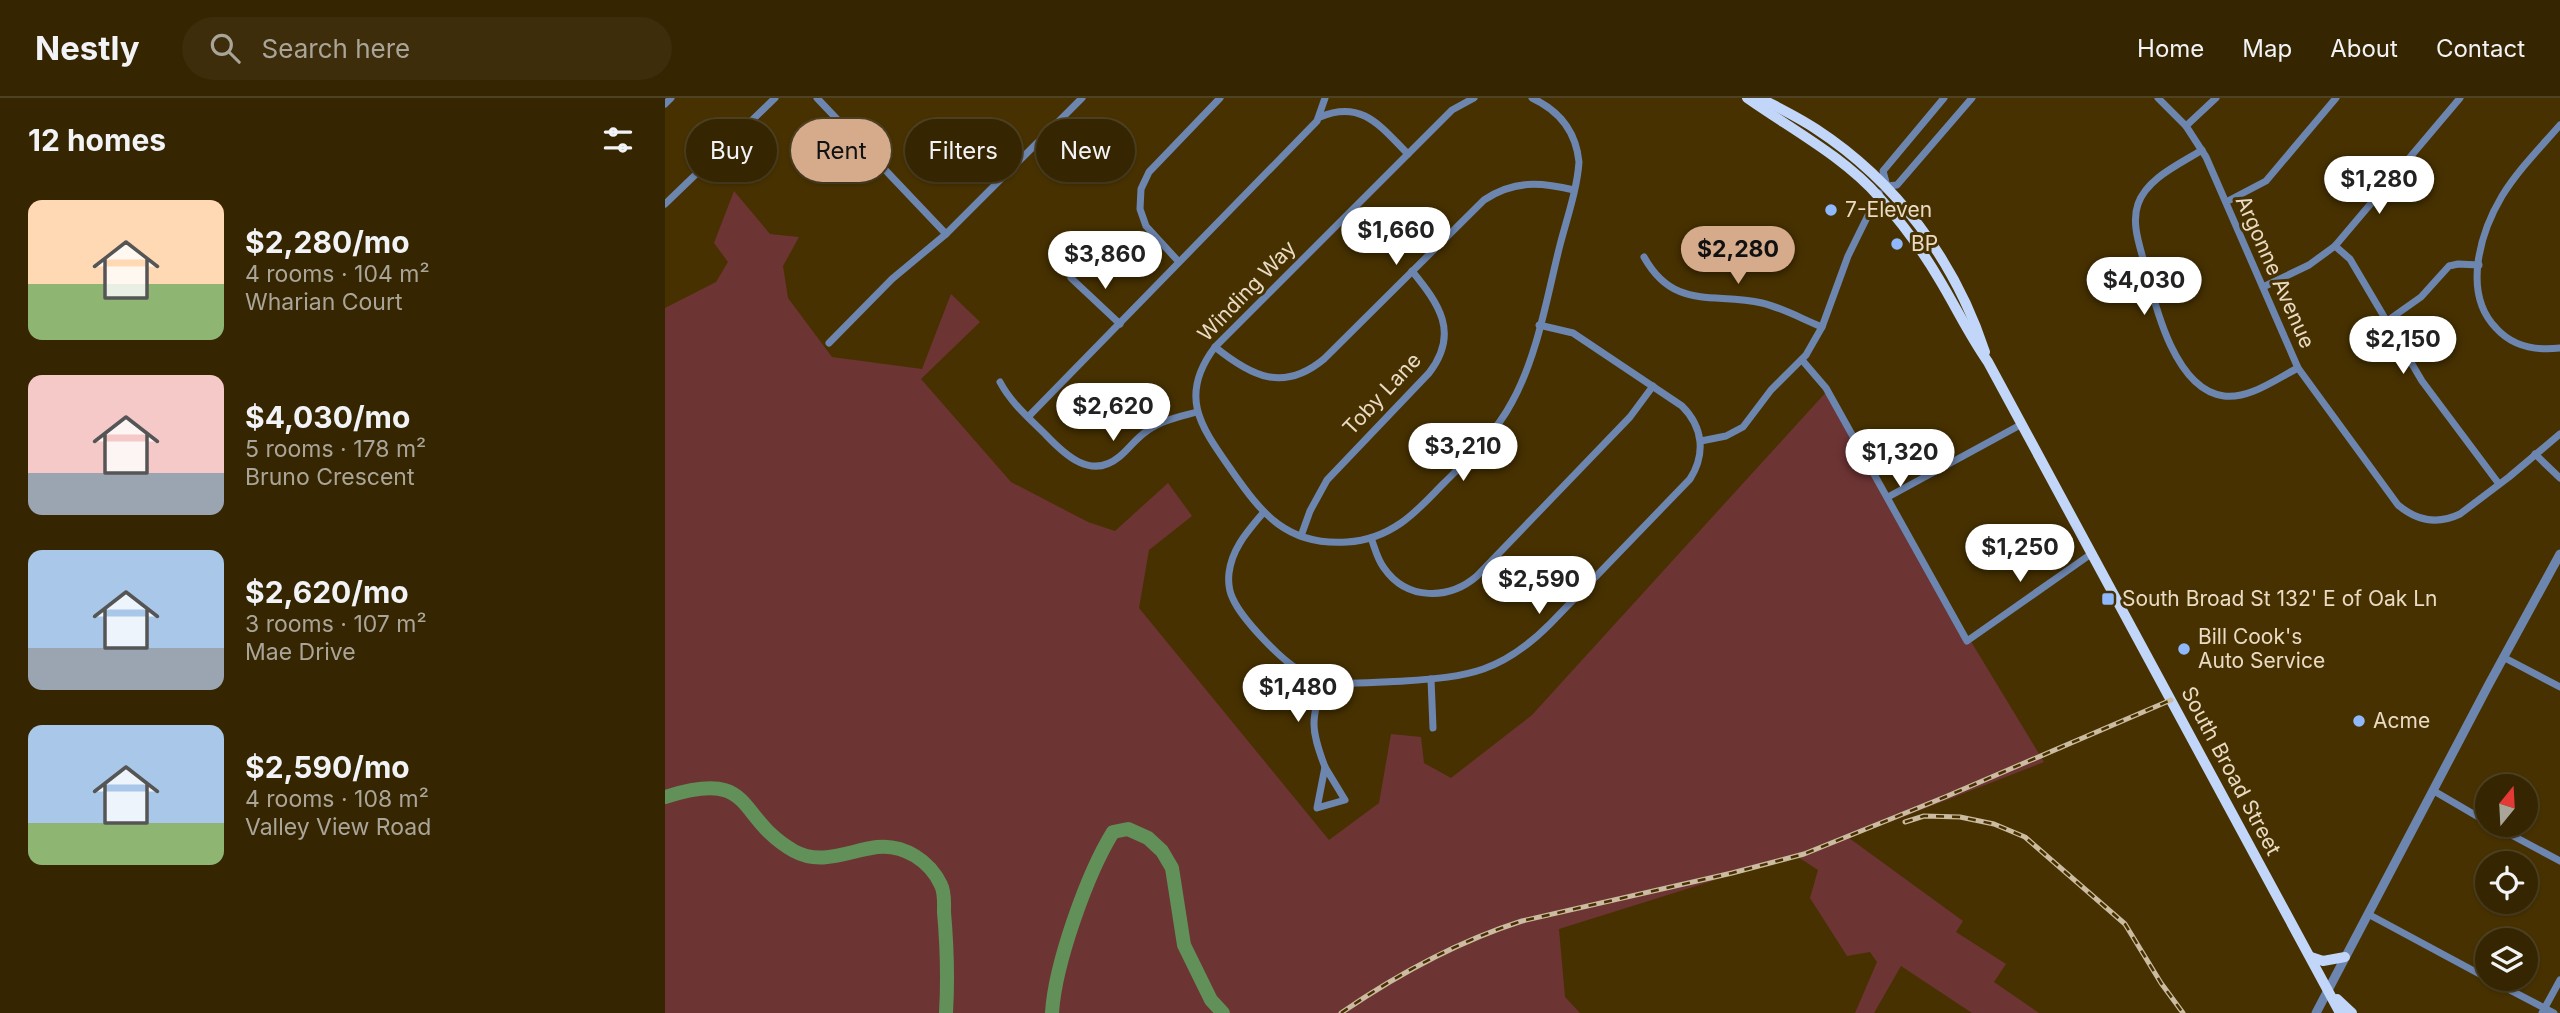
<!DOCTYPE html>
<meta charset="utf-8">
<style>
:root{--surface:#352501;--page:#3d2d0b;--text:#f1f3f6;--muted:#aaa599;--line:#4f4223;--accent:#d6ab8b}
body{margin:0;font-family:Inter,sans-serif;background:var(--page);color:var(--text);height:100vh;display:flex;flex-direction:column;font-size:26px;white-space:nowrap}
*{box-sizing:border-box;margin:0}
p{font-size:23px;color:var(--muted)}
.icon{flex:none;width:38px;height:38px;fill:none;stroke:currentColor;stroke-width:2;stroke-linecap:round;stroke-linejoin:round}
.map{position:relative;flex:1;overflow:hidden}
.drawer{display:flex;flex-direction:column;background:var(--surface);width:665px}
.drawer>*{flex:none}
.banner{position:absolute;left:21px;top:21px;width:665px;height:63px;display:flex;gap:14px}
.needle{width:46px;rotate:18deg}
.buttons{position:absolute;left:1810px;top:676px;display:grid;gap:14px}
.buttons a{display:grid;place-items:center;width:63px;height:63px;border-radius:50%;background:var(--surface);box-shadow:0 2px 5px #0004,0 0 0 2px var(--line);font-size:35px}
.price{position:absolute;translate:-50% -60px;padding:0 16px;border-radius:24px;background:#fff;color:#222;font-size:23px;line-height:46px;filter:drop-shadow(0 2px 4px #0008)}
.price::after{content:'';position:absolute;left:50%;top:42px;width:21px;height:16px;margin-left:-10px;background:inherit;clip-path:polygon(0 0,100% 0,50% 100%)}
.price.active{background:var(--accent);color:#111}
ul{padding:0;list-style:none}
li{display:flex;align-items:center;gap:21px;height:175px;padding:0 28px}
li span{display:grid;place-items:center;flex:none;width:196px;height:140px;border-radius:14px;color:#555}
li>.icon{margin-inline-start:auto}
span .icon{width:84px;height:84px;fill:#fffc;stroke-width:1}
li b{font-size:30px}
h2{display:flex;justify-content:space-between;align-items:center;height:84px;padding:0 28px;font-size:30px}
.tag{padding:0 24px;border-radius:32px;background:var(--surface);box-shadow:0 2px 5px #0004,0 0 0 2px var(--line);font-size:24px;line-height:63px}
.tag.active{background:var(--accent);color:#111}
header{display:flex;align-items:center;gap:42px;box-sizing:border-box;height:98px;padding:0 35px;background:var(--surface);border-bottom:2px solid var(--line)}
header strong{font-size:33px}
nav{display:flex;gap:38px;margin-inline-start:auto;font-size:24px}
.search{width:490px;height:63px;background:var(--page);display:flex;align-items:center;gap:18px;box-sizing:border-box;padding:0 24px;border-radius:38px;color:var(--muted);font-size:26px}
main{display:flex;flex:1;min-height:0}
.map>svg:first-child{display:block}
.green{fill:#6d3434}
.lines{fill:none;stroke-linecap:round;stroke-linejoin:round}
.river{stroke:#619059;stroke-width:14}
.minor{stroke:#6d86b0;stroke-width:7}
.tertiary{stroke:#6d86b0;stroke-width:9}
.primary{stroke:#c1d6f8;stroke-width:10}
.rail-casing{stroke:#cbbba0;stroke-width:5}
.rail{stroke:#473101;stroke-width:2.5;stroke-dasharray:8;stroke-linecap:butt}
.poi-dot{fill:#90b8fd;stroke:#473101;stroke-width:2.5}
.labels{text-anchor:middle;stroke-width:6;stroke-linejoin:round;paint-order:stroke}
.poi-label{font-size:21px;fill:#e9dbc4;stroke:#473101;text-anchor:start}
.street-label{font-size:21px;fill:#e9dbc4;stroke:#473101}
</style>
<header>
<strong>Nestly</strong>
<div class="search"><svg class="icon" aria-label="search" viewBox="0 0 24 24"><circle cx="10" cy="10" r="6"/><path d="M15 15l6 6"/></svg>Search here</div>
<nav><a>Home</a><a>Map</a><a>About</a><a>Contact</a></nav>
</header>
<main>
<section class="drawer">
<h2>12 homes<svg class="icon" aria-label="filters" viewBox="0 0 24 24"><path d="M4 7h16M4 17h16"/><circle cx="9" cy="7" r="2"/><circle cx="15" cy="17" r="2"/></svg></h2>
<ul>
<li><span style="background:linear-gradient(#ffd9b3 60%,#8fb573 0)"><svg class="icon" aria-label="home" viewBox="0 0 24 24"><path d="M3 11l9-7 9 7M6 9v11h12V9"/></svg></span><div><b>$2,280/mo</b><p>4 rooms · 104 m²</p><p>Wharian Court</p></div></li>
<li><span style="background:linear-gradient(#f6c9c9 70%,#9aa5b1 0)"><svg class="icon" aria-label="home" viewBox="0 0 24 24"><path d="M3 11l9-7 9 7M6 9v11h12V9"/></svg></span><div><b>$4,030/mo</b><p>5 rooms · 178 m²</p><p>Bruno Crescent</p></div></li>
<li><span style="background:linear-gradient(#a9c7e8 70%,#9aa5b1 0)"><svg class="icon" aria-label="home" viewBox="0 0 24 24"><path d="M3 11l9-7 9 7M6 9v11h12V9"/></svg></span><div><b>$2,620/mo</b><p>3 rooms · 107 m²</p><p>Mae Drive</p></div></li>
<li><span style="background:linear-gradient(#a9c7e8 70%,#8fb573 0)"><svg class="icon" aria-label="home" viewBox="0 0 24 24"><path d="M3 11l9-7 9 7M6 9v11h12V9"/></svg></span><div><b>$2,590/mo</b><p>4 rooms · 108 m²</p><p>Valley View Road</p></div></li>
</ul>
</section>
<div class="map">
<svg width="1895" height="915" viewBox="0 0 1895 915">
<rect width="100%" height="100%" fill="#473101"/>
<polygon class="green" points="69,93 105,136 134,139 118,168 123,200 167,259 257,271 286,196 315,224 256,281 346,384 423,424 450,433 503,385 527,418 484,452 474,510 664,742 714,705 726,636 756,639 759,665 786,680 867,617 1163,292 1279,499 1379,664 1184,740 1298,823 1291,834 1341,866 1329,884 1374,915 1307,915 1236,868 1209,915 1190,915 1212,864 1205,854 1182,858 1145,800 1153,772 1130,757 894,831 900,899 915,915 0,915 0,210 51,184 63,164 49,145"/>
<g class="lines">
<g class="river">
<path d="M0,699C92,670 69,719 129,753C156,768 183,753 212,749C239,746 265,763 276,787C280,795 279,806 279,814C282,848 283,881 281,915"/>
<path d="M387,915C390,866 422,776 448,734L463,731L483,740L497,753L507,770L519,847L546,902L558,915"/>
</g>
<g class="minor">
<polyline points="152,0 281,136"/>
<path d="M809,0L787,12L550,249C512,299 537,330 567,373C597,416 622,448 682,444C701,443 720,436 736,425C752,414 765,399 779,385C804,360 830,336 847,304C873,257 882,198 895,147C902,120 912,92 914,64C911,33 895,13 867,0"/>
<path d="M1493,0L1521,28L1541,59L1633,270L1733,407C1752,423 1772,427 1795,416L1844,379L1895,336"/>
<polyline points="0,6 6,0"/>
<path d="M655,19C697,1 716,29 743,56"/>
<path d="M1895,27C1875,50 1853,72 1837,98C1815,135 1797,195 1831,230C1848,249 1870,253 1895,250"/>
<polyline points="1521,28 1551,0"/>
<path d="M1537,52C1515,66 1482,80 1473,106C1466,126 1475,148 1480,168C1490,208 1510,292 1559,298C1585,301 1611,281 1633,270"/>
<polyline points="1222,88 1232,87 1307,0"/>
<polyline points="1222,88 1218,73 1279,0"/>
<polyline points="1561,104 1601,83 1671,0"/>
<polyline points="0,106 110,0"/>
<polyline points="1670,148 1685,161 1757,283 1834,386"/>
<path d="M979,159C1009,213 1049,194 1097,205C1118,210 1137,221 1157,229"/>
<polyline points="514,164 481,128 475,111 476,91 484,74 555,0"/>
<polyline points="406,180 455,226"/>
<polyline points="1598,189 1644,167 1670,148 1795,0"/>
<polyline points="1722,223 1756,199 1784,168 1793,166 1814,167"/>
<polyline points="164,245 227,181 281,136 417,0"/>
<path d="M550,249C586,278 618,295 659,261L819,102C849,82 875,84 909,92"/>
<polyline points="1137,262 1161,290 1302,543 1426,456"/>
<path d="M335,284C346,305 364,320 381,337C400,357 426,382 454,359C464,351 471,340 482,333C497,322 514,319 532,314"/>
<polyline points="363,319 652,23 660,0"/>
<polyline points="1036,343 1061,338 1078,329 1106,292 1141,257 1157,229 1183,158 1214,95"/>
<polyline points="1870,356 1895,380"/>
<polyline points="1223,399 1357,326"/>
<path d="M598,415C583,433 567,450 564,475C563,484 564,493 568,501C577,521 615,561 634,572C647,579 660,583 674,585C696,586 718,584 739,583C804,579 837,574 885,526L1025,381C1041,356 1038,329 1017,308L908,235L874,227"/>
<path d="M636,438L645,413L662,382L764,275C795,235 774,206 747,173"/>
<path d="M706,440C710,450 712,461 719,470C742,503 784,502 812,478L965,319L988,288"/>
<polyline points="1838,559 1895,589"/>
<polyline points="766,581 768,630"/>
<path d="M659,582C646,623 645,629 660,669"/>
<polygon points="660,669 680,702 652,710"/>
<polyline points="1769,693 1822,724"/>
<polyline points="1826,726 1895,763"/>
<polyline points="1703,816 1822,880"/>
<polyline points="1822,880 1889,915"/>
<polyline points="1877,915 1895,882"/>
</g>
<polyline class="tertiary" points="1651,915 1824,586 1895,456"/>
<g class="primary">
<path d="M1082,0C1126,31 1179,59 1214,99C1237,125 1257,152 1274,181C1291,209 1304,237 1323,264L1675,915"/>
<path d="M1095,0C1114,10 1133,19 1151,31C1232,84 1290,163 1320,254"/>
<polyline points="1646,859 1658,863 1680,859"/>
<polyline points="1672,901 1687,915"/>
</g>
<defs>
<g id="rail">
<polyline points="1240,724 1259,718 1295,719 1329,726 1360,739 1460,826 1496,885 1518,915"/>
<path d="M676,915C733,876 791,844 857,823L1067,775L1139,756L1280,699L1506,602"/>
</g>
</defs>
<use href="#rail" class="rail-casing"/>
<use href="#rail" class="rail"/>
</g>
<g class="poi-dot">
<circle cx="1166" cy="112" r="7"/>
<circle cx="1232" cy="146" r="7"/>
<rect x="1436" y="494" width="14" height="14" rx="3.5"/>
<circle cx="1519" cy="551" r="7"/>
<circle cx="1694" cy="623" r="7"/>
</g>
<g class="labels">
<g class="poi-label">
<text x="1180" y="119">7-Eleven</text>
<text x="1246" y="153">BP</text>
<text x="1457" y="508">South Broad St 132' E of Oak Ln</text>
<text x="1533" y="546">Bill Cook's<tspan x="1533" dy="24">Auto Service</tspan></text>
<text x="1708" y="630">Acme</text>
</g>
<g class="street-label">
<text transform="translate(1610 174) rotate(66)" y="7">Argonne Avenue</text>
<text transform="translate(582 193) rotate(-46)" y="7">Winding Way</text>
<text transform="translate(717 296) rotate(-47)" y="7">Toby Lane</text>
<text transform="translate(1566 673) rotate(62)" y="7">South Broad Street</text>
</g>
</g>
</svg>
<div class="buttons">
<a><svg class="needle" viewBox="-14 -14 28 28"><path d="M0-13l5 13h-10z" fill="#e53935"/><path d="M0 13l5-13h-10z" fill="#aaa599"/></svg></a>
<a><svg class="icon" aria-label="locate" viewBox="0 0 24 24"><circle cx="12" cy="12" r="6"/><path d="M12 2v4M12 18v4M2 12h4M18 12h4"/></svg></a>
<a><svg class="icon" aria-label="layers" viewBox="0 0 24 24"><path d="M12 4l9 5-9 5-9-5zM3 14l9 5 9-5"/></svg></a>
</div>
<b class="price" style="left:1714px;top:118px">$1,280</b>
<b class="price" style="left:731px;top:169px">$1,660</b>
<b class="price active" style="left:1073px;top:188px">$2,280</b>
<b class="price" style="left:440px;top:193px">$3,860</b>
<b class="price" style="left:1479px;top:219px">$4,030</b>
<b class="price" style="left:1738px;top:278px">$2,150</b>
<b class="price" style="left:448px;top:345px">$2,620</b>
<b class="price" style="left:798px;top:385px">$3,210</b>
<b class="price" style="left:1235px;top:391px">$1,320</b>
<b class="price" style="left:1355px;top:486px">$1,250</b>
<b class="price" style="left:874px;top:518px">$2,590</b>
<b class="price" style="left:633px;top:626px">$1,480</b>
<div class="banner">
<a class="tag">Buy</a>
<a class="tag active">Rent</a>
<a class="tag">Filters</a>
<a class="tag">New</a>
</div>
</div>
</main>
